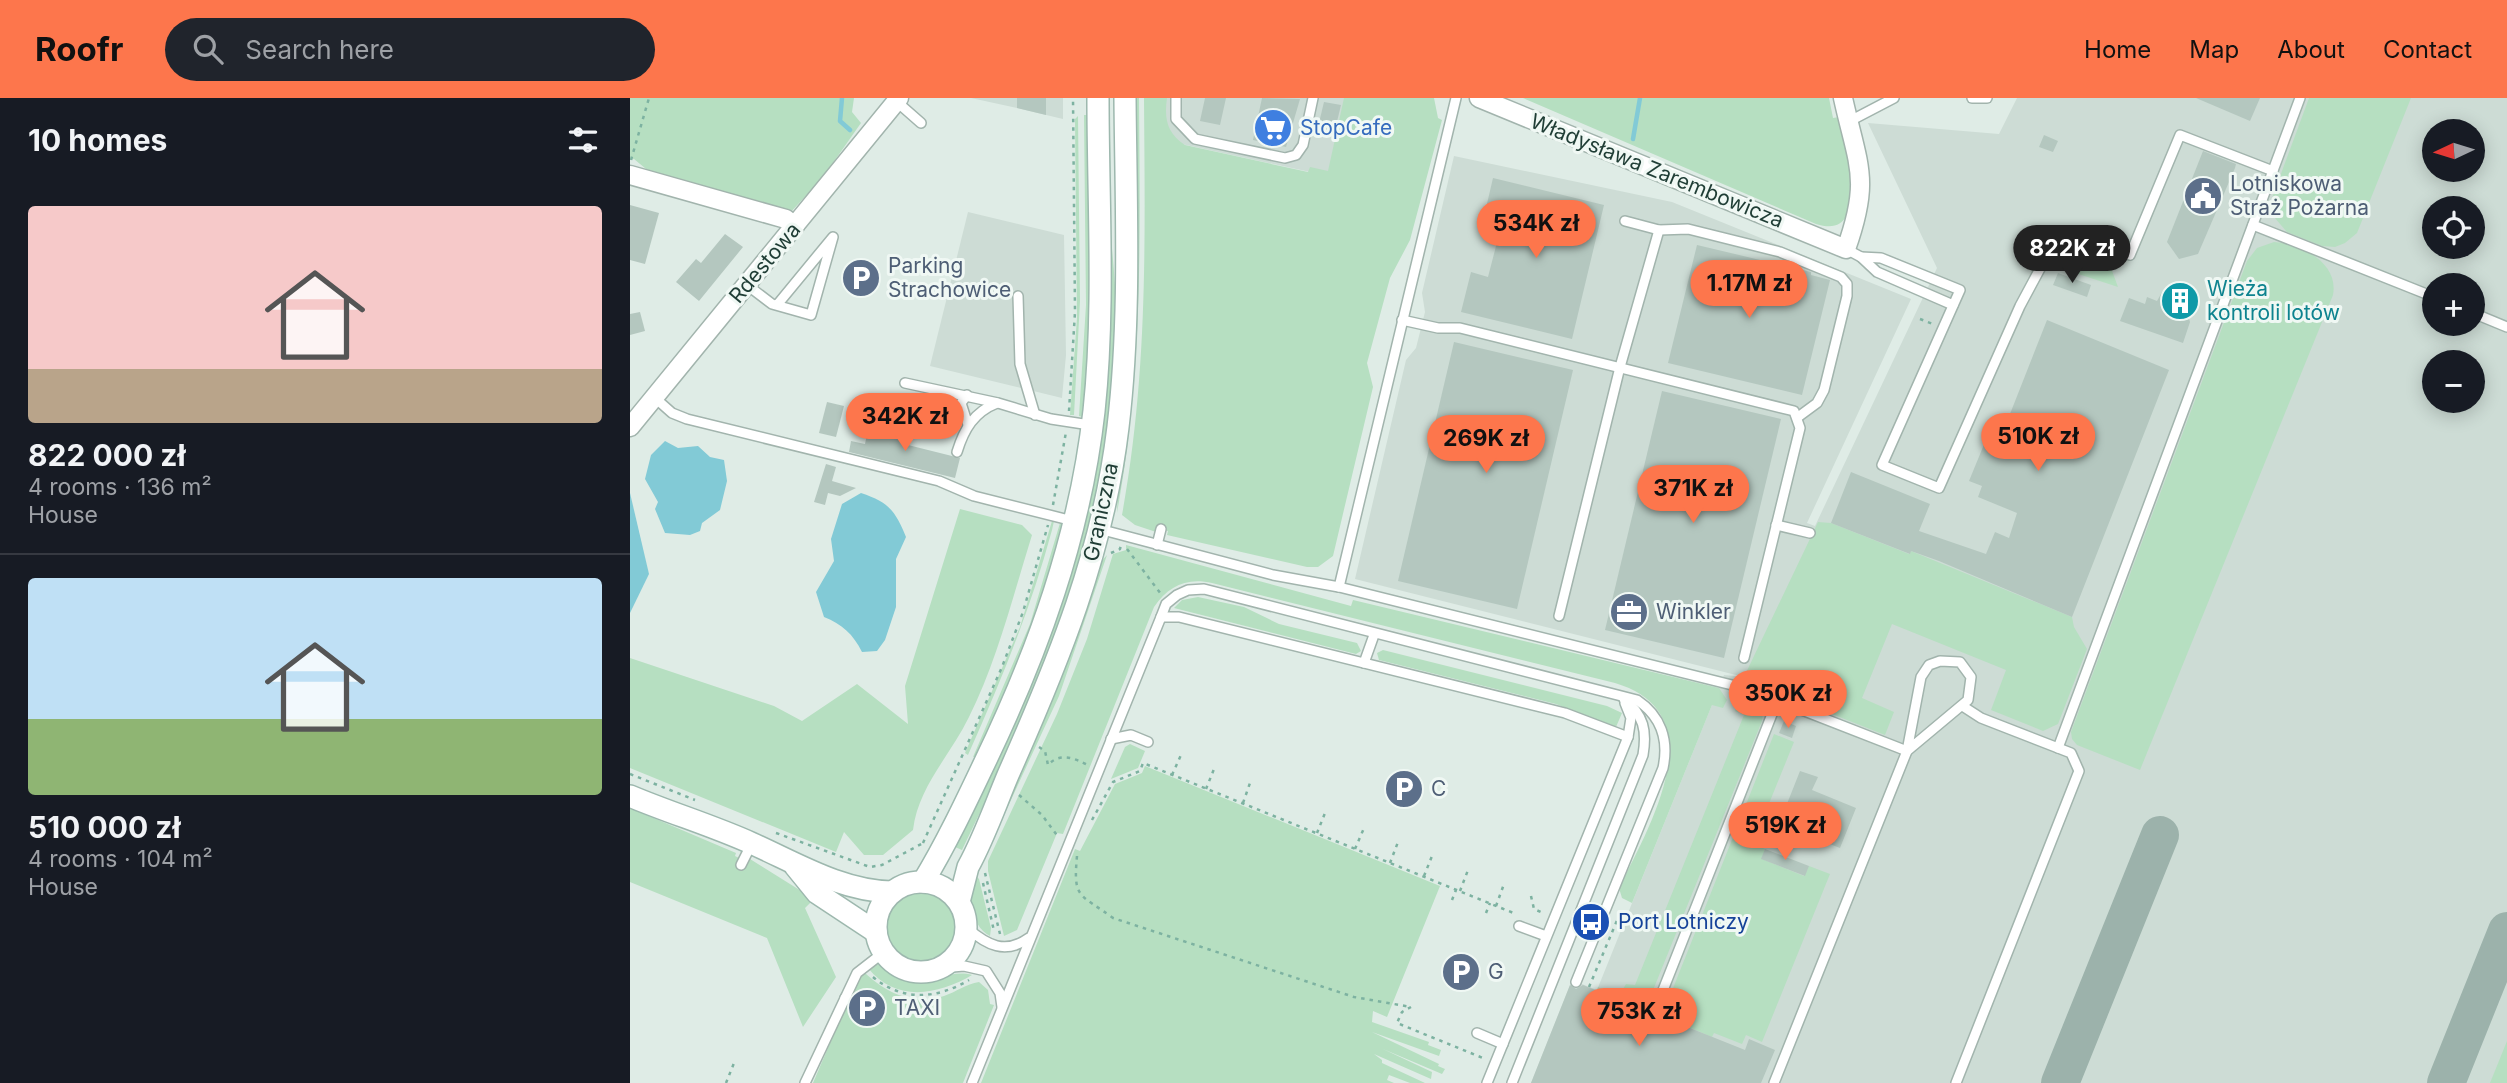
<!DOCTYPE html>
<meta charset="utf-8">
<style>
:root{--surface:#171b24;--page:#20242c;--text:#f1f3f6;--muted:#9ea1a6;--line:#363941;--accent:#fd764c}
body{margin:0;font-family:Inter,sans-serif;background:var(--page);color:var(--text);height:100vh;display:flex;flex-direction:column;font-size:26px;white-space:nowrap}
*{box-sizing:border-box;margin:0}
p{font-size:23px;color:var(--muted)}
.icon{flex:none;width:38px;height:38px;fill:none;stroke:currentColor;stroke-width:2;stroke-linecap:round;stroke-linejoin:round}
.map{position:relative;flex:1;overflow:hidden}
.details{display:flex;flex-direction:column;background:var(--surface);width:630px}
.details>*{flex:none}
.needle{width:46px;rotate:266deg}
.tools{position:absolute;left:1792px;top:21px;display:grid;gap:14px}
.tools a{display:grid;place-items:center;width:63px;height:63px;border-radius:50%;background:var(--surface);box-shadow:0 4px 18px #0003;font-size:35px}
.price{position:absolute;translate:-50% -60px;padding:0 16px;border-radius:24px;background:var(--accent);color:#111;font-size:23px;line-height:46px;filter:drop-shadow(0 2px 4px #0008)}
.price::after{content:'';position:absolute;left:50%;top:42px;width:21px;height:16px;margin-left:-10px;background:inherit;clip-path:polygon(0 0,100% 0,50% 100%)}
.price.current{background:#222;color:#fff}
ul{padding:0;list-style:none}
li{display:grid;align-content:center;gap:14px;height:371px;padding:0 28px}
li+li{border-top:2px solid var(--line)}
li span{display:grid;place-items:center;height:217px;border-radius:7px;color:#555}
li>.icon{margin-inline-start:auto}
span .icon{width:126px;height:126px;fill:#fffc;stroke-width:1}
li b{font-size:30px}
h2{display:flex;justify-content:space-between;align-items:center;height:84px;padding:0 28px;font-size:30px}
header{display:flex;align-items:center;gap:42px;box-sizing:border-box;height:98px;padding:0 35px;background:var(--accent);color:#111}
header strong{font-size:33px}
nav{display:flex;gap:38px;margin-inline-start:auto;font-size:24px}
.search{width:490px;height:63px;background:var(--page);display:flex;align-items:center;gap:18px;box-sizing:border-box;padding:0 24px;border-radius:38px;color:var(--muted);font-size:26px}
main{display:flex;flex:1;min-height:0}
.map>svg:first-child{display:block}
.built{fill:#cddcd5;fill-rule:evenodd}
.green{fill:#b6dfc1}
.water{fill:#82cad6}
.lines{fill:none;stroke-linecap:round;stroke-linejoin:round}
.stream{stroke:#82cad6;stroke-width:4.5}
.taxiway{stroke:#9cb2ab;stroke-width:38}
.building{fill:#b4c7bf}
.lane-casing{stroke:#a2b4ad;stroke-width:12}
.street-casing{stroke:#a2b4ad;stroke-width:21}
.secondary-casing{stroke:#9db8ae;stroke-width:24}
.path{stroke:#7db2a1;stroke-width:2.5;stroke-dasharray:3.5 5;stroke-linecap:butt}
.lane{stroke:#fff;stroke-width:9}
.street{stroke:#fff;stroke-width:18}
.secondary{stroke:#fff;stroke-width:21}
.labels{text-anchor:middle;stroke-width:6;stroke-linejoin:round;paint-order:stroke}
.shop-label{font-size:21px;fill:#366cbe;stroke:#f0f8f4;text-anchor:start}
.street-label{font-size:21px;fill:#1f3d35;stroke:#f0f8f4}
.service-label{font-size:21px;fill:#4e5e75;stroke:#f0f8f4;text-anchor:start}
.culture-label{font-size:21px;fill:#0d838f;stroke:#f0f8f4;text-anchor:start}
.transit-label{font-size:21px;fill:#164399;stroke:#f0f8f4;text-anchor:start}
</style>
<header>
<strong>Roofr</strong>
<div class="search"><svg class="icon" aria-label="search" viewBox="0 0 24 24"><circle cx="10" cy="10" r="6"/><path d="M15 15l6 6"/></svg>Search here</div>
<nav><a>Home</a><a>Map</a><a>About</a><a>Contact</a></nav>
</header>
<main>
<section class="details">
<h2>10 homes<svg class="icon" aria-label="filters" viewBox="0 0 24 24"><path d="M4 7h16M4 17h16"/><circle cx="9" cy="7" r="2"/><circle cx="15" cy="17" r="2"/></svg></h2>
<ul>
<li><span style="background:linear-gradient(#f6c9c9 75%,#b9a48a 0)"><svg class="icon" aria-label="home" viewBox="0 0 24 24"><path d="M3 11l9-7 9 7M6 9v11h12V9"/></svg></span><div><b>822 000 zł</b><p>4 rooms · 136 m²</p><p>House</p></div></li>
<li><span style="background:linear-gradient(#bfe0f5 65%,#8fb573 0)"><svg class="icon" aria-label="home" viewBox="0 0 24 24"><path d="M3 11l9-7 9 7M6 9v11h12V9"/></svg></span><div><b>510 000 zł</b><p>4 rooms · 104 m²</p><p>House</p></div></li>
</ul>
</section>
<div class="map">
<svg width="1877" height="985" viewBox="0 0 1877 985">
<rect width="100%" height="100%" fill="#dfece6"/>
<g class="built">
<polygon points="341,0 433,0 433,21 387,10"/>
<polygon points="523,0 726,0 708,80 524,40"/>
<path d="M1387,0H1877V985H901L942,882L967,892L1094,577L1114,579L725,481L776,262L786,250L795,214L792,195L824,58L1042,104L1281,201L1177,425L1185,428L1307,170L1238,25L1369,36ZM1804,33H1843V72H1804ZM1804,110H1843V149H1804ZM1804,187H1843V226H1804ZM1804,264H1843V303H1804Z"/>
<polygon points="338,114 434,137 436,257 432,300 300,268"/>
</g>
<g class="green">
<polygon points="0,0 224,0 222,14 231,25 193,79 159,116 27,80 4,61 0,62"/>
<path d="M476,0C482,6 480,92 480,109C480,147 487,185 486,225C484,315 470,409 442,495C413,583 372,669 332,752L325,749L420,538L445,460Z"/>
<path d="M505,0H509C510,143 513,274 487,415Z"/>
<path d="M514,0H537C534,21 537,35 555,47L678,74L680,69L698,73L714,0H804L808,20L812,22L780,142L760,180L737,265L743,289L703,458L688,469H677L537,437L538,433L528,431L526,434L505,427L492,417C518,274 515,144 514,0Z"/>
<path d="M893,0H1199L1203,20L1209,19C1214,44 1244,145 1186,126Z"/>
<polygon points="1679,0 1781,0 1727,135 1715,145 1705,149 1692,148 1657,134 1644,119 1642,100"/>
<polygon points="454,17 459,17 460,241 452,319 449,318 456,207"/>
<polygon points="448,18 450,203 444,317 440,317 447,220 445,21"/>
<polygon points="1445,143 1460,149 1459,165 1473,169 1477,159 1473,154 1486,160 1481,170 1488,189 1424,168 1431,147"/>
<path d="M1644,144C1672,146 1709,165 1703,197L1510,672L1447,647L1442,641L1441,634L1617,163L1627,150Z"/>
<path d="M330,411L392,427L402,437C383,498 367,563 339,619C320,658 288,689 283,732L253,757H234L214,734L206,754L0,670V560L144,608L172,623L227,586L278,626L275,588Z"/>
<path d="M422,423H424L422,432C401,510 371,583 338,657L335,655L390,529Z"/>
<polygon points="1188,424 1201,425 1279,456 1281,453 1442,519 1444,529 1457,551 1428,626 1413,633 1361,612 1376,572 1262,526 1232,600 1264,614 1255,637 1113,581"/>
<polygon points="430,425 434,429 399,543 349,658 343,659 400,526"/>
<path d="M496,447L721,508L723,502L1089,590L1097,602L1093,610L1082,607L1002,805L992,800L989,790C1019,729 1087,615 985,585L582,485C557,479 538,488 524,509L433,736L427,735L387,832L374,838L358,773V763L427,616L457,541L483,456L496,452Z"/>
<path d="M477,457L429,598L368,730L350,761C395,664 439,568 470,465Z"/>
<polygon points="568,499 614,509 649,526 727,545 731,553 726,556 544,510 552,502"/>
<polygon points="753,552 977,608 992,615 986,629 926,606 749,562 747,555"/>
<polygon points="1112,595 1128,603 1133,614 1132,623 1015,912 967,892 968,889 989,898 996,886 1005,887 1114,617 1105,613"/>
<polygon points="1144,636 1164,644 1123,745 1135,751 1132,761 1174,778 1179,768 1200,776 1132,944 1116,937 1112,946 1084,935 1082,939 1032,918"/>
<polygon points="500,646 515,653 508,670 481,681 495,649"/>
<polygon points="515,668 810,788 757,919 743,913 742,924 799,944 798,947 811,952 809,958 742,934 809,966 808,968 815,971 812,976 753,951 802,974 801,981 744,956 752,962 752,965 795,985 780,985 759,977 757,982 764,985 351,985 445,751 450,753 485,686 512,675"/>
<polygon points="0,710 106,755 105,758 109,760 107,766 120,761 184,801 175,810 206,879 173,929 137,840 0,784"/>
<path d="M344,776L349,781L361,830L360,838C339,827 339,796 344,776Z"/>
<circle cx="291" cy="829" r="34"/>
<path d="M243,866C256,866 268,881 283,883C304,886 320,871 342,877C308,897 266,905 238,870Z"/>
<path d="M234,874C256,895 283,908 314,898C326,894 336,886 349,884L358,892L360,906L364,907L333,985H183L227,882Z"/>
<polygon points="1877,943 1877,985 1860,985"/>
</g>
<g class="water">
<polygon points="35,343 48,350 68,348 80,359 94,362 97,383 90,412 72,425 70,433 60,437 35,435 25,411 28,404 15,381 21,357"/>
<polygon points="0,395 19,476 0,515"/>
<path d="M231,395C258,404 265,412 276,439L266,461V509L255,542L247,553L232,554C223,536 212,526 194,519L186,494L204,463L201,441L212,406Z"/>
</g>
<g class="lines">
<g class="stream">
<polyline points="212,0 210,23 220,32"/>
<polyline points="1003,41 1010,0"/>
</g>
<g class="taxiway">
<polyline points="1430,985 1530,737"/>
<polyline points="1816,985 1877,833"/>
</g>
</g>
<g class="building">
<polygon points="387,0 416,0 416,17 387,10"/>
<polygon points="575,0 596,0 590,27 570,23"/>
<polygon points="632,0 670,1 656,49 623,42"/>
<polygon points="1566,0 1630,0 1620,23"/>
<polygon points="694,4 711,7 705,32 688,29"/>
<polygon points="1414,37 1428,43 1423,54 1409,49"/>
<polygon points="1573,53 1606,66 1605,70 1568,156 1549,161 1537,144"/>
<polygon points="863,80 974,107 942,241 831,214 841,174 858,179 865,152 874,114 856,110"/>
<polygon points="0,107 29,115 15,166 0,162"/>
<polygon points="95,136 113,149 69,203 46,184 66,161 71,165"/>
<polygon points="1067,147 1181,174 1181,177 1200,182 1172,297 1038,265"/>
<polygon points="1428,175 1461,187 1457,199 1423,187"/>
<polygon points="1555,185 1564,206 1558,217 1560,224 1553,245 1490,223 1499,200 1515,206 1517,199 1527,203 1532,194"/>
<polygon points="10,214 15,233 0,237 0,216"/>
<polygon points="1417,222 1539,272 1442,519 1309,463 1281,453 1280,456 1201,425 1221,374 1300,406 1289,433 1356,456 1365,434 1379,440 1387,415 1348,399 1352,388 1339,383 1355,344 1367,349"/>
<polygon points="824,244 943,272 887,511 768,483"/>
<polygon points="1032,293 1151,321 1094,560 975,532"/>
<polygon points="197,304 214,308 206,339 189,335"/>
<polygon points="252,328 277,335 274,346 330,360 325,380 219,354 221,343 235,346 237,336 249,339"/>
<polygon points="196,366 206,369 202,383 226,390 210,398 198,395 195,407 184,404"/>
<polygon points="1154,623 1166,628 1162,640 1149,635"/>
<polygon points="1170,673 1188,679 1182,692 1226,710 1210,750 1149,726"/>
<polygon points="1135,751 1179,768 1175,778 1131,761"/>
<polygon points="940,887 946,891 953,887 1017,913 1021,921 1030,918 1115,952 1119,941 1145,952 1131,985 901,985"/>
</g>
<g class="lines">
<defs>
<g id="lane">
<polyline points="546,0 546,21 565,41 655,60 666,57 673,47 683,0"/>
<polyline points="1342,0 1357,0"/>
<polyline points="266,3 291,25"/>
<polyline points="1218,24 1264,0"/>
<polyline points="995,123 1029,132 1058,131 1150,154 1211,179 1217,186 1217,198 1194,292 1187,305 1168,319"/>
<polyline points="1623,127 1804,199"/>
<polyline points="1216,151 1231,159 1247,174 1323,207"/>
<polyline points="1231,159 1251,160 1330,192 1252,367 1309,390 1390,208 1427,139 1445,137 1500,157 1550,37 1643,73"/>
<polyline points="117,187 142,206 181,217 203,139 147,207"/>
<polyline points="388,198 390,266 405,317"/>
<polyline points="1843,215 1877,229"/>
<polyline points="772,222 808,230 830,230 1164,313 1170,330 1114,560"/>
<polyline points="275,285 368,305 421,321 460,327"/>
<polyline points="337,297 331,305 338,327"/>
<polyline points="24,299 42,315 57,321 309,383 344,398 443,423"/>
<path d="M327,354C334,331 344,314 367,305"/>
<polyline points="1146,427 1180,435"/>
<polyline points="469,431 643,477 709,489 1118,591 1277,653"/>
<polyline points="527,447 531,431"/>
<polyline points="709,489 826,0"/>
<polyline points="929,518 990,269 1029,132"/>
<polyline points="531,519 549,519 935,615 998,639"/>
<polyline points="734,565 744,537"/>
<polyline points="481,641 501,637 518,644"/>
<polyline points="1428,650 1670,0"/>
<polyline points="111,767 121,747"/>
<polyline points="889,828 916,838"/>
<path d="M337,830C357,847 375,857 399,840"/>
<polyline points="311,870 334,868 356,873 370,895 372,909"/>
<polyline points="215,900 249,916"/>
<polyline points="1024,915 1148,601"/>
<polyline points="847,935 873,946"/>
<polyline points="175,985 227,875 254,854"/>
<path d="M342,985L531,519L536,506L547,497L558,492L574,491L1007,602C1031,618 1039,642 1033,670L946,884"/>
<polyline points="857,985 998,639 1001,620 995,605"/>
<path d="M882,985L1013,657C1017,633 1014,617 994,601"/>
<polyline points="1144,985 1277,653 1291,579 1299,567 1310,563 1330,564 1341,579 1338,602 1277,653"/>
<polyline points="1326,985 1449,673 1441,655 1351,620 1334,609"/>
</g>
<g id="street">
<path d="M849,0L1216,151C1241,81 1228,68 1213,0"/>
<polyline points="0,77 156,121 165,128"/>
<polyline points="0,329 269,0"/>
</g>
<g id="secondary">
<path d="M0,698C40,715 81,727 121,745C166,765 211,793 262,794"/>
<polyline points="165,768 187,795 246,834"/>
<circle cx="291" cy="829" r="45"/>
<path d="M293,784C316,746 335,706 354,666C408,554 450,438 464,313C475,210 468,104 468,0"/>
<path d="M329,804L338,769C354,740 365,708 378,677C429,562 473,455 488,329C501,220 496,110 495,0"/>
</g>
</defs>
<use href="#lane" class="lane-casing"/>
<use href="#street" class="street-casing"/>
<use href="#secondary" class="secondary-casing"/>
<g class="path">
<polyline points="1,62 19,0"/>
<polyline points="1290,221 1303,226"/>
<polyline points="439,313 445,214 443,0"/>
<polyline points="423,407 436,334"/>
<polyline points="497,451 531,496"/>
<polyline points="481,455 490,451 491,447"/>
<path d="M409,649L415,653L418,667C430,654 444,660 460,668"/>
<polyline points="0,676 65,702"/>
<polyline points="542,677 551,657"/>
<polyline points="576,691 584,671"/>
<polyline points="389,697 412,717 429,740"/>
<polyline points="613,705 620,685"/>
<polyline points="462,722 483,684 510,673 513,665 886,816"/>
<polyline points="146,735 240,769 252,767 295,744"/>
<polyline points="687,735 695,715"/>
<polyline points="293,745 372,569 393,514 418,427"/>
<polyline points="725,751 734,730"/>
<path d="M447,758C443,801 449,795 483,820L724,899L781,909"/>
<polyline points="760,765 768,744"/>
<polyline points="355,775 370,836"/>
<polyline points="794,778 802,758"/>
<polyline points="353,785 364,833"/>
<polyline points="830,793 838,772"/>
<polyline points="901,798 904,811 913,815"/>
<polyline points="822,802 826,792"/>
<polyline points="866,808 874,786"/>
<polyline points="856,815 860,805"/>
<path d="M243,879C273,904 307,901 339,882"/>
<polyline points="959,889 991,813"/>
<polyline points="781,909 772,914 767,925 853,960"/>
<polyline points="96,985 104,965"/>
</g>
<use href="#lane" class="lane"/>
<use href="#street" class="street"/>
<use href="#secondary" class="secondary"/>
</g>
<defs>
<symbol id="supermarket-disc" viewBox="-11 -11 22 22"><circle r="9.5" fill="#3f7fe0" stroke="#f0f8f4"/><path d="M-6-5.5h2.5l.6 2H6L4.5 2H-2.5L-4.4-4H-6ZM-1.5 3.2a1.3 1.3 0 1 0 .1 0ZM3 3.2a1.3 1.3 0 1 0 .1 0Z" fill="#fff"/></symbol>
<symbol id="civic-disc" viewBox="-11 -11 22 22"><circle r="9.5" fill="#5c6f8a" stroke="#f0f8f4"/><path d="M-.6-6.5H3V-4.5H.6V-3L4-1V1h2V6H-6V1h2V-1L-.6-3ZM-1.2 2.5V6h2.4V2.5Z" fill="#fff"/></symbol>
<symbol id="parking-disc" viewBox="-11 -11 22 22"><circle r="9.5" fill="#5c6f8a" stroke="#f0f8f4"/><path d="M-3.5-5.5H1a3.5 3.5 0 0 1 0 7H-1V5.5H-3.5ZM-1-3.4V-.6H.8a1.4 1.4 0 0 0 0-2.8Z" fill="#fff"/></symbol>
<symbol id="building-disc" viewBox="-11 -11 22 22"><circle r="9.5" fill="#0f9aa8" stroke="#f0f8f4"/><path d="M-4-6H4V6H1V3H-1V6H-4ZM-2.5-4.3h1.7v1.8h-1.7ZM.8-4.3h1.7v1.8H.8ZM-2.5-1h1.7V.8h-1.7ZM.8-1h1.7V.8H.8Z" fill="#fff"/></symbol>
<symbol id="office-disc" viewBox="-11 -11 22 22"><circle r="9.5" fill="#5c6f8a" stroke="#f0f8f4"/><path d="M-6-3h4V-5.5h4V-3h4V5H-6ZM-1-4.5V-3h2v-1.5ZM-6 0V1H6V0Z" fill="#fff"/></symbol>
<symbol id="bus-disc" viewBox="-11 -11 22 22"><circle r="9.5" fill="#1a4fb4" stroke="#f0f8f4"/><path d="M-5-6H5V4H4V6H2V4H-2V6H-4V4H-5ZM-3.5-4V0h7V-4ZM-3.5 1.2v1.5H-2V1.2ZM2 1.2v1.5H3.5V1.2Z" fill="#fff"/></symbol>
</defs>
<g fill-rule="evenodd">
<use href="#supermarket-disc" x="621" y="8" width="44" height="44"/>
<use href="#civic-disc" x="1551" y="76" width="44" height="44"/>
<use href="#parking-disc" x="209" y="158" width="44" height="44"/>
<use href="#building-disc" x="1528" y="181" width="44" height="44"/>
<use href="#office-disc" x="977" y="492" width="44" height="44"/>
<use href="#parking-disc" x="752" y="669" width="44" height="44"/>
<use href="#bus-disc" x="939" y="802" width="44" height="44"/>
<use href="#parking-disc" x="809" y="852" width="44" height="44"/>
<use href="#parking-disc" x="215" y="888" width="44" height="44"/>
</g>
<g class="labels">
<g class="shop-label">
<text x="670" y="37">StopCafe</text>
</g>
<g class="street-label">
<text transform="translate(1027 73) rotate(22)" y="7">Władysława Zarembowicza</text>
<text transform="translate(135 165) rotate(-50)" y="7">Rdestowa</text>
<text transform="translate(471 414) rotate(-78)" y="7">Graniczna</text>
</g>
<g class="service-label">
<text x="1600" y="93">Lotniskowa<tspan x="1600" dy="24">Straż Pożarna</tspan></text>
<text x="258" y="175">Parking<tspan x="258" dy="24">Strachowice</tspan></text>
<text x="1026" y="521">Winkler</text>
<text x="801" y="698">C</text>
<text x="858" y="881">G</text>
<text x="264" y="917">TAXI</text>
</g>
<g class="culture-label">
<text x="1577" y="198">Wieża<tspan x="1577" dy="24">kontroli lotów</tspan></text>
</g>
<g class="transit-label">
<text x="988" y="831">Port Lotniczy</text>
</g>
</g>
</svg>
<div class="tools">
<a><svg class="needle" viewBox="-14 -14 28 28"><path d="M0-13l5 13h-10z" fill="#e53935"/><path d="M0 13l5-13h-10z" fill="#9ea1a6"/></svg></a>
<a><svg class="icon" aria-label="locate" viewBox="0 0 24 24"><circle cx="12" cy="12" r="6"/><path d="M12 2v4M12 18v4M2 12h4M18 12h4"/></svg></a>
<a>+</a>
<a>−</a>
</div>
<b class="price" style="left:906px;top:162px">534K zł</b>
<b class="price current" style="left:1442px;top:187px">822K zł</b>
<b class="price" style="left:1119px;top:222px">1.17M zł</b>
<b class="price" style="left:275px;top:355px">342K zł</b>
<b class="price" style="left:1408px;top:375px">510K zł</b>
<b class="price" style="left:856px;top:377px">269K zł</b>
<b class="price" style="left:1063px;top:427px">371K zł</b>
<b class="price" style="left:1158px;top:632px">350K zł</b>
<b class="price" style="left:1155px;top:764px">519K zł</b>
<b class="price" style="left:1009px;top:950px">753K zł</b>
</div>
</main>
